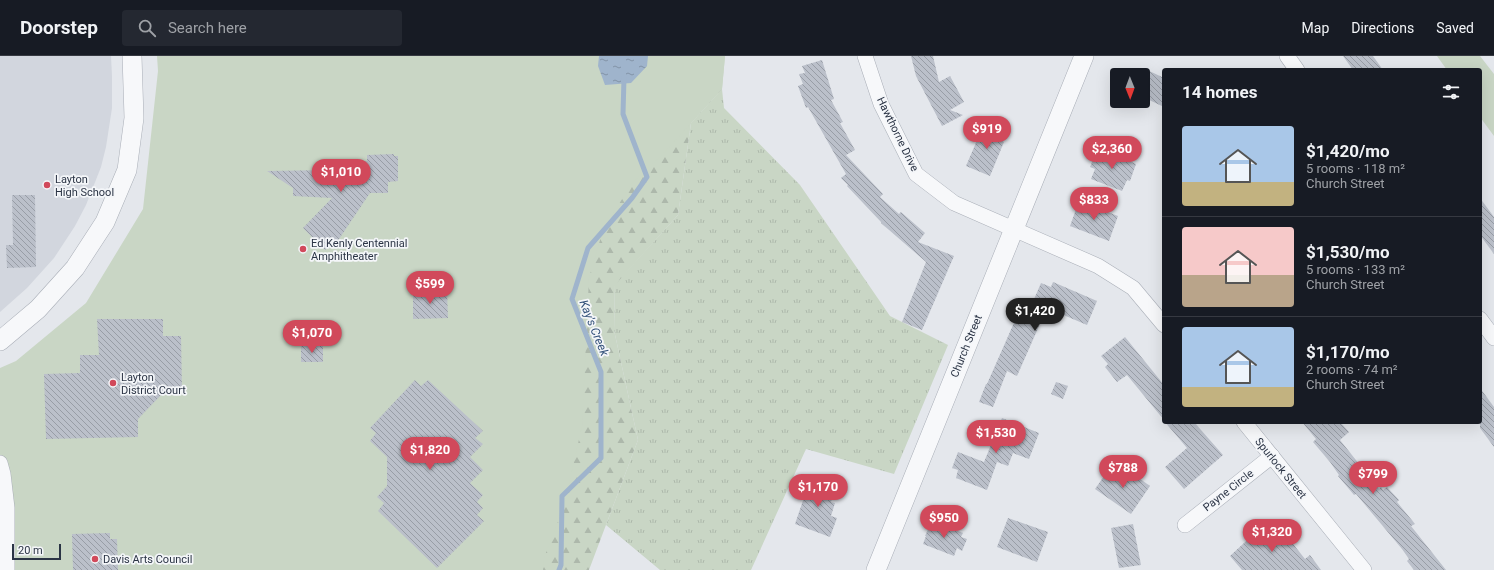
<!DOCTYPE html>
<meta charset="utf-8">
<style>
:root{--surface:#171b24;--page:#242831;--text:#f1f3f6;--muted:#9ea1a6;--line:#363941;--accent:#d1495b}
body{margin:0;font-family:Roboto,sans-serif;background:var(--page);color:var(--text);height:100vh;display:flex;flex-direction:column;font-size:15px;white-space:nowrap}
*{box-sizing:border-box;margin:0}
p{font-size:13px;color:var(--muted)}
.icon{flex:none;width:22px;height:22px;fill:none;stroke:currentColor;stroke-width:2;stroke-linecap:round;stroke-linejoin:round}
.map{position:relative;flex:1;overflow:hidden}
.sheet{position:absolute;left:1162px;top:12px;width:320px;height:356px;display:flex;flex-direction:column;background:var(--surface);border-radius:4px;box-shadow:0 4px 16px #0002}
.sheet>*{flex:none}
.needle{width:26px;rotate:179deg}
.controls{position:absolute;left:1110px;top:12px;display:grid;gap:8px}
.controls a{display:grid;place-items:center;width:40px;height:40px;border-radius:4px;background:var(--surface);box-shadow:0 4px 16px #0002;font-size:20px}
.scale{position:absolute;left:12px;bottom:10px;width:49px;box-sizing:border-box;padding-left:4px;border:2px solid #2b3445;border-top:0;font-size:11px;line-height:14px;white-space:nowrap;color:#2b3445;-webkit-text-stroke:3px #f4f6f9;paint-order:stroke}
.price{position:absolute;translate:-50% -34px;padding:0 9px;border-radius:14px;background:var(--accent);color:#fff;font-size:13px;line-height:26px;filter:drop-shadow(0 1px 2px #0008)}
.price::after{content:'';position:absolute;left:50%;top:24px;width:12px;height:9px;margin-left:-6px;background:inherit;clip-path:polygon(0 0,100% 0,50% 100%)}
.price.current{background:#222;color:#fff}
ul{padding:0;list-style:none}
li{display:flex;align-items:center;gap:12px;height:100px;padding:0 20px}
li+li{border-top:1px solid var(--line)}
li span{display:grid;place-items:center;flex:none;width:112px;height:80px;border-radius:4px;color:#555}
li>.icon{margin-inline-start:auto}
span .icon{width:48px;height:48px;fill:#fffc;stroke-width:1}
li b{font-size:17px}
h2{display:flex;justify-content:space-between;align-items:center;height:48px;padding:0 20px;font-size:17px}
header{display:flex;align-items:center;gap:24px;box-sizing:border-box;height:56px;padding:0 20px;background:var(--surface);border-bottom:1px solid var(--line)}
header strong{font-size:19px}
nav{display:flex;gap:22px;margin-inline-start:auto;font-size:14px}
.search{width:280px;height:36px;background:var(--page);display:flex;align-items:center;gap:10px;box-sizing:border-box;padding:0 14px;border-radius:4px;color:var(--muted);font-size:15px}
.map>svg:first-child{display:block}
.built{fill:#d2d6de}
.grass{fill:url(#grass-tufts)}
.forest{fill:url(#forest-firs)}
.park{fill:#c9d6c5}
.water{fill:url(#water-ripples)}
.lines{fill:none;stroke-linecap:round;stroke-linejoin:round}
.stream{stroke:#9fb4cc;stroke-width:5}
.building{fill:url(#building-back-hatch)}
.minor-casing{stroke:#a9aeb7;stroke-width:16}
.tertiary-casing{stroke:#a9aeb7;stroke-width:20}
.minor{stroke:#f7f8fa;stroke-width:15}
.tertiary{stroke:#f7f8fa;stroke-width:19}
.poi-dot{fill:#d1495b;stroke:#f4f6f9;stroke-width:1.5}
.labels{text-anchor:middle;stroke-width:3.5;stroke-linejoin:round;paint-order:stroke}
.street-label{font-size:11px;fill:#2b3445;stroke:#f4f6f9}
.poi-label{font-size:11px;fill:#2b3445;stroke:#f4f6f9;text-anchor:start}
.water-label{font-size:12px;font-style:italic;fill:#34527a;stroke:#f4f6f9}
</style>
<header>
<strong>Doorstep</strong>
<div class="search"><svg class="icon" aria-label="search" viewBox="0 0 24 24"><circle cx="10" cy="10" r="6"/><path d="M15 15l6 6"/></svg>Search here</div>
<nav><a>Map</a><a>Directions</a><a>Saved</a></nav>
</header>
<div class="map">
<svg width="1494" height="514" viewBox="0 0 1494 514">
<defs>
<pattern id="grass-tufts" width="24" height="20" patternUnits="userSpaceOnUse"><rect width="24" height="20" fill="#c9d6c5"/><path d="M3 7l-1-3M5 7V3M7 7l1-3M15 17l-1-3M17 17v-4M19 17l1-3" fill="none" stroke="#adb8ab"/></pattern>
<pattern id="forest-firs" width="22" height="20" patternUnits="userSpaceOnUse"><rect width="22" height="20" fill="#c9d6c5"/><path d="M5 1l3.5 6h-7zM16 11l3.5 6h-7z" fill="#adb8ab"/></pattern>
<pattern id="water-ripples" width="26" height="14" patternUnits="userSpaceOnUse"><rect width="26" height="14" fill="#9fb4cc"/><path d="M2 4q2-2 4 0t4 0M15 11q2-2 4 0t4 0" fill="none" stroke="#8293a7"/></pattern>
<pattern id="building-back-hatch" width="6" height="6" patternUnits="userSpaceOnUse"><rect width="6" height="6" fill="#bbc0ca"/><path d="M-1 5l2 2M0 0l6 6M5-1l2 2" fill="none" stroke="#989da6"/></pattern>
</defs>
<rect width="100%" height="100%" fill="#e4e7ec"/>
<polygon class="built" points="0,0 111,0 112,20 112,52 106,91 101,111 86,149 75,170 54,202 27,232 0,256"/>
<polygon class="grass" points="722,33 724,52 800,129 890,260 948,289 894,418 806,393 751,514 660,514 606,469 638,384 614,274 615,228 678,159 691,67"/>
<polygon class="forest" points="725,0 722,33 691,67 678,159 615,229 614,274 638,384 589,514 538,514 568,177"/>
<g class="park">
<polygon points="157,0 725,0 722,33 661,100 632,127 603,174 589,222 582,370 564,450 544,502 543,514 0,514 0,312 16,305 86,247 143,153 158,15"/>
<polygon points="1437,0 1480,0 1494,18 1494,80 1480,61 1480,14 1447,14"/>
</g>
<polygon class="water" points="599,0 648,0 647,10 631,27 605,29 598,10"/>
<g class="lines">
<polyline class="stream" points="559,514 561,509 562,440 601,402 601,316 572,243 588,192 632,142 647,121 623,58 624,22"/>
</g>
<g class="building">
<polygon points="911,0 933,0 939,26 950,20 964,46 950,54 963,59 942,70 916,20"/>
<polygon points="1343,0 1373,0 1383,14 1353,14"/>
<polygon points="822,4 834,43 831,44 843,66 840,67 855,94 846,99 883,138 880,141 899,158 901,156 925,177 918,186 954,200 922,274 902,266 926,206 881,167 881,166 847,130 848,129 841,122 846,118 808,51 806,52 798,30 803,28 799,18 805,17 802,10"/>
<polygon points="1143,12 1164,22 1164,51 1143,41"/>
<polygon points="984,68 1006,77 1003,86 1004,86 990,120 966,110"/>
<polygon points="1103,94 1136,108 1130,125 1127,124 1122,135 1091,123 1095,113 1090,111 1096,97 1101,99"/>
<polygon points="394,98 394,100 398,100 398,125 388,126 388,137 370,137 335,189 332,186 325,194 303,172 332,142 293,140 293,132 267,115 328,114 329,120 356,119 355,105 367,105 367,99"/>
<polygon points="12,139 35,139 36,211 7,212 6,189 13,189"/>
<polygon points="1480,142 1494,161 1494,198 1480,179"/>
<polygon points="1079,145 1118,160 1109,185 1070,170"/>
<polygon points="1053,226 1097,245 1087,269 1047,252 1017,320 1007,315 993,351 979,346 986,328 987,328 1017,260 1025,264 1041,227 1051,231"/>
<polygon points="447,234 448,262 413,263 413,235"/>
<polygon points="97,263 163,263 163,280 181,280 182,335 164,336 138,363 138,381 46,383 44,318 80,317 80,299 99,299"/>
<polygon points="1125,281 1164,329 1164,364 1127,319 1117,326 1105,311 1108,308 1101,300"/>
<rect x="301" y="290" width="22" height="16"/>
<polygon points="415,324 421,330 428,324 483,375 475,382 483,388 470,401 483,414 470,427 483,439 477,446 483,452 477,459 484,465 437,512 378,455 384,447 377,441 387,430 387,401 370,385 376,377 370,372"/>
<polygon points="1056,326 1068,330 1063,343 1051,338"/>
<polygon points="1480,332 1494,351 1494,391 1480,372"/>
<polygon points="1002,362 1039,377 1029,403 1013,397 1008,410 997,406 987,434 956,422 958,414 952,412 958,396 984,406"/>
<polygon points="1165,366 1194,366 1223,399 1184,433 1165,411 1187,392"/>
<polygon points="1302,366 1340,366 1349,376 1340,384 1379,433 1381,431 1383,434 1387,431 1399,444 1397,446 1415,468 1411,470 1446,514 1414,514 1407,505 1409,503 1402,493 1356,438 1354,439 1338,420 1339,419 1330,406 1313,386 1316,383"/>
<polygon points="1119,411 1135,422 1136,420 1150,430 1131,458 1095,433 1109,413 1115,417"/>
<polygon points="811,421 837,429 831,446 835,447 831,460 837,462 830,481 795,468"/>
<polygon points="1008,462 1048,476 1037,506 997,491"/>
<polygon points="1274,464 1305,503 1310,499 1321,514 1242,514 1230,500 1257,475 1258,477"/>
<polygon points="932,465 963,477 961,481 967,483 962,495 957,492 954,500 923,488 926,480 925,480"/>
<polygon points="1133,468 1141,509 1119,512 1111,472"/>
<polygon points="110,477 110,483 117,483 118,514 73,514 72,478"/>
</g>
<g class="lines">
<defs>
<g id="minor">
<polyline points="865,0 881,48 916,118 954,147 1098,210 1133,232 1164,269"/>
<polyline points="1287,0 1297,14"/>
<polyline points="1480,263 1494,282"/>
<polyline points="1244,366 1364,514"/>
<polyline points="0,407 3,418 7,452 7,514"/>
<polyline points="1185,469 1272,400"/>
</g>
<g id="tertiary">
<polyline points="0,285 38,253 75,212 105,166 127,114 134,62 132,0"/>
<polyline points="876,514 1084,0"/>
</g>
</defs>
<use href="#minor" class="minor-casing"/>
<use href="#tertiary" class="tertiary-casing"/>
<use href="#minor" class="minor"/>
<use href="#tertiary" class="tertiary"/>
</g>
<g class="poi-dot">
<circle cx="47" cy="129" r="4"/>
<circle cx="303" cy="193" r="4"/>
<circle cx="113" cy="327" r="4"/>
<circle cx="95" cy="503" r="4"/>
</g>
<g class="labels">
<g class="street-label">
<text transform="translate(898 78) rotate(64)" y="4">Hawthorne Drive</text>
<text transform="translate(966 290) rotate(-68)" y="4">Church Street</text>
<text transform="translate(1281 412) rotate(51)" y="4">Spurlock Street</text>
<text transform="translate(1228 434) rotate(-38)" y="4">Payne Circle</text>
</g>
<g class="poi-label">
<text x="55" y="127">Layton<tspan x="55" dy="13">High School</tspan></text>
<text x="311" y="191">Ed Kenly Centennial<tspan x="311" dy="13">Amphitheater</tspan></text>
<text x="121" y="325">Layton<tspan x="121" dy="13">District Court</tspan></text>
<text x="103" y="507">Davis Arts Council</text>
</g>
<g class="water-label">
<text transform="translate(594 272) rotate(68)" y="4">Kay's Creek</text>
</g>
</g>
</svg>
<div class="controls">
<a><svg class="needle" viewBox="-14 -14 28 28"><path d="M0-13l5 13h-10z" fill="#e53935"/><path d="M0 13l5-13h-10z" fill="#9ea1a6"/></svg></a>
</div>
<div class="scale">20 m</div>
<b class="price" style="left:987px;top:94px">$919</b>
<b class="price" style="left:1112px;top:114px">$2,360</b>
<b class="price" style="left:341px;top:137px">$1,010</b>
<b class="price" style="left:1094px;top:165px">$833</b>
<b class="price" style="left:430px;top:249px">$599</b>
<b class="price current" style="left:1035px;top:276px">$1,420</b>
<b class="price" style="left:312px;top:298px">$1,070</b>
<b class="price" style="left:996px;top:398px">$1,530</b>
<b class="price" style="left:430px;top:415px">$1,820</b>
<b class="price" style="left:1123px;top:433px">$788</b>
<b class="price" style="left:1373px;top:439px">$799</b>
<b class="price" style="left:818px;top:452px">$1,170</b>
<b class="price" style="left:944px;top:483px">$950</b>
<b class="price" style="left:1272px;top:497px">$1,320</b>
<section class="sheet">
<h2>14 homes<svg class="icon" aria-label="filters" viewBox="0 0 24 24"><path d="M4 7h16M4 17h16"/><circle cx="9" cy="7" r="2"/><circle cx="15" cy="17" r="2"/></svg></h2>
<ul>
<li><span style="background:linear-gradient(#a9c7e8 70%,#c2b280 0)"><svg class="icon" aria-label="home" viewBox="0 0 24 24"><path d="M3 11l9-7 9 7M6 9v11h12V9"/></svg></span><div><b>$1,420/mo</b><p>5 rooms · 118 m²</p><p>Church Street</p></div></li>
<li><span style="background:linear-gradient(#f6c9c9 60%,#b9a48a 0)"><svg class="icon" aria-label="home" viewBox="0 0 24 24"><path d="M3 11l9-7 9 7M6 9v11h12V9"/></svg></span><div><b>$1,530/mo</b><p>5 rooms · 133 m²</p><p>Church Street</p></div></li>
<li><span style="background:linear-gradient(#a9c7e8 75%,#c2b280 0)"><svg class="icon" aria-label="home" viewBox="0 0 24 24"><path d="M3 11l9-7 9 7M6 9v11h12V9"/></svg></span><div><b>$1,170/mo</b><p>2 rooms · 74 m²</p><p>Church Street</p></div></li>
</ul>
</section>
</div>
